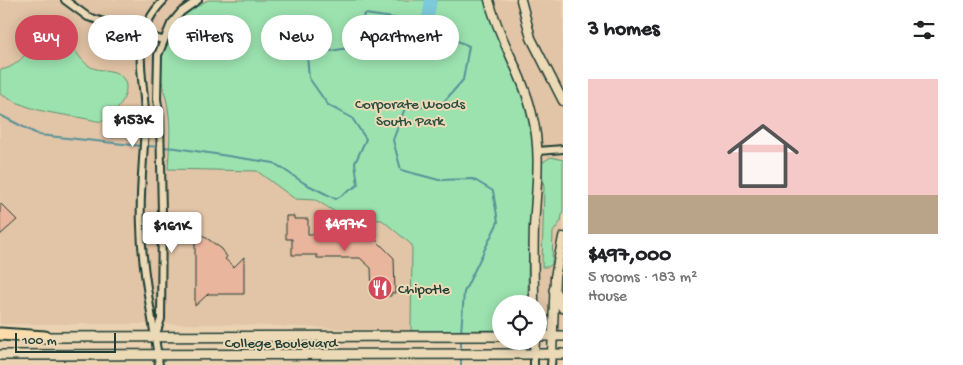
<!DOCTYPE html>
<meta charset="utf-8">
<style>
:root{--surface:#fff;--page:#f6f6f6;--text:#202124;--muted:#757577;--line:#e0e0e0;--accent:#d1495b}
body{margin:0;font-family:"Gochi Hand",sans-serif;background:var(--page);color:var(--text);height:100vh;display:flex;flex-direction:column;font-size:19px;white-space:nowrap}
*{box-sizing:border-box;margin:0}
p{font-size:16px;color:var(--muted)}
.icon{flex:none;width:28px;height:28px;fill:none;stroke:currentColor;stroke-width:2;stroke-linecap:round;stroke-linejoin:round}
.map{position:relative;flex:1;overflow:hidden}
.details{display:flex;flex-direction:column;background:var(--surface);width:400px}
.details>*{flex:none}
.top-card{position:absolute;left:15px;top:15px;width:472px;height:45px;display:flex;gap:10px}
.buttons{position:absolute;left:492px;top:295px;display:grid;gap:10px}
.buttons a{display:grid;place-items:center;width:55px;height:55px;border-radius:50%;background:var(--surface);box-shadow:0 2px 12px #0003;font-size:25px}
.scale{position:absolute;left:15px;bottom:12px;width:101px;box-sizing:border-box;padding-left:5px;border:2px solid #1f3d34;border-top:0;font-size:14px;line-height:18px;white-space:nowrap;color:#1f3d34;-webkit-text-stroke:4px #ecdab7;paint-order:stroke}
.price{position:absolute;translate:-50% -42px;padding:0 11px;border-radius:5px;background:#fff;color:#222;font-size:16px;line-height:32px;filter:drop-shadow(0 1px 2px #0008)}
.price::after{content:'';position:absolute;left:50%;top:30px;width:15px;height:11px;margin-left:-8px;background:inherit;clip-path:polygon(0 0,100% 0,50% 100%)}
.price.selected{background:var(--accent);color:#fff}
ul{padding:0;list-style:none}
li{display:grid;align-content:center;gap:10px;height:265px;padding:0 25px}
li+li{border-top:1px solid var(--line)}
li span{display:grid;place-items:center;height:155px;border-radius:0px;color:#555}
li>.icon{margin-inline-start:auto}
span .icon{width:90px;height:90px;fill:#fffc;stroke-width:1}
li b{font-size:21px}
h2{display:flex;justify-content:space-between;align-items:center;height:60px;padding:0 25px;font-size:21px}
.tag{padding:0 18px;border-radius:22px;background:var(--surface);box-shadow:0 2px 12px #0003;font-size:18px;line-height:45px}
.tag.selected{background:var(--accent);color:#fff}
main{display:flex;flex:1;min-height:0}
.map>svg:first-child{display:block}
.built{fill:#e2c4a6}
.green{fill:#9ce2af;stroke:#5e9072}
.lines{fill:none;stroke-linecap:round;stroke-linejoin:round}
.stream{stroke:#579298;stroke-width:2}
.river{stroke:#7ccada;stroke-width:12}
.building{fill:#e9b59c;stroke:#1f3d34}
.minor-casing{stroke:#1f3d34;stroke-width:10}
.tertiary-casing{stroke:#1f3d34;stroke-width:11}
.secondary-casing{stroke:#1f3d34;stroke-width:12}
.motorway-casing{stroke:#1f3d34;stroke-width:15}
.minor{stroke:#ecdab7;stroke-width:6}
.tertiary{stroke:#ecdab7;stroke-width:8}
.secondary{stroke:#ecdab7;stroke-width:9}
.motorway{stroke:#fddcac;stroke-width:11}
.labels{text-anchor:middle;stroke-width:4;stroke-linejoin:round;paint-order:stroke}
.park-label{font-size:15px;fill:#2c4e40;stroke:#ecdab7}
.poi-label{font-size:15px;fill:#1f3d34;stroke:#ecdab7;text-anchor:start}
.street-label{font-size:15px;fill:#1f3d34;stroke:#ecdab7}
</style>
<main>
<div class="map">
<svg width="563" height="365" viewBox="0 0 563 365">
<rect width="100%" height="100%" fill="#ebd3b2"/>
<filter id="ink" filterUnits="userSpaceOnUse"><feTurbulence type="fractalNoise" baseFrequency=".02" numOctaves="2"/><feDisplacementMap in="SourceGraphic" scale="10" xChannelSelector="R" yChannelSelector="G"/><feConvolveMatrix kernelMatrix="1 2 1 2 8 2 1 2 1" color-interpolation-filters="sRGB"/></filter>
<g filter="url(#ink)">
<polygon class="built" points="0,0 563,0 563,330 539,330 539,304 501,304 501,330 411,331 221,324 0,324"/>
<g class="green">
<path d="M208,0H486C496,42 520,79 530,121C538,157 533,192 530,228C528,253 528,278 528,304H501V330L411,331L412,245L382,220L345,218L316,200L295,199L257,171L168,169C169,151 171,132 169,115C168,102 163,89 161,77C157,41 178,15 208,0Z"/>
<path d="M56,21L64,25C69,39 78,62 93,68C104,72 117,68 124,80C132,92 115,117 103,121C98,122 93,120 88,119C50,112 35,113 0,94V70C26,67 36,32 56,21Z"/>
<polygon points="551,157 563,160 563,210 561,221 553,232 552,264 548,267 542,267 544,187 541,168 543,162"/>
</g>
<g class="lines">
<g class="stream">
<polyline points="0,115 39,135 142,146"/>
<polyline points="147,146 176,148 274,163 304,183 336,199 358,185 355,163 366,139 352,118 328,105 309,78 307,55 348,48 353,31 365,14 414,21 428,17 434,31 469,46 463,80 441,105 405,108 393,140 401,170 439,180 473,179 493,191 498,222 464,292 461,333"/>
<polyline points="461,350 461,340"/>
<polyline points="461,365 461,357"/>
</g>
<polyline class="river" points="428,17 431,0"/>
</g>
<g class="building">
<polygon points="0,203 17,220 0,235"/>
<polygon points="286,216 294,216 294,219 308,219 308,234 370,234 394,258 395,293 391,293 391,296 378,296 378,293 372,293 371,268 360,258 317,258 317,255 292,255 292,239 286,239"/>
<polygon points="198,232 222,249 227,257 225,259 234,267 244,257 244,294 208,294 195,306 195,236"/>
</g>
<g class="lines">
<defs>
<g id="minor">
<polyline points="65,0 88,17 162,40"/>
<polyline points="538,151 563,149"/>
<polyline points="155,337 161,319 162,213 160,118 157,99 158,55 171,24 181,12 198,0"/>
<path d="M159,365C153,318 142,273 141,225C139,188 145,152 145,115C144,71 128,36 164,0"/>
<polyline points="534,365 534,354"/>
<polyline points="551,365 552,354"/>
</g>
<g id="tertiary">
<path d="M489,0C499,40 523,74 532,114C542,152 536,189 534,228C533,253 534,278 534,304"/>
<polyline points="521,0 531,38 563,101"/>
<polyline points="534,354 535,341"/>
<polyline points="552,354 555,277 563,237"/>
</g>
<g id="secondary">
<polyline points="554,290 563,308"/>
<polyline points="539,336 563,336"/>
<polyline points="39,337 501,336"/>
<polyline points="0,355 563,354"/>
</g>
<polyline id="motorway" points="0,334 45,337"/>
</defs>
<use href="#minor" class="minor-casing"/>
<use href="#tertiary" class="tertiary-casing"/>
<use href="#secondary" class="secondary-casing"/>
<use href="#motorway" class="motorway-casing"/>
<use href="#minor" class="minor"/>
<use href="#tertiary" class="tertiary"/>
<use href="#secondary" class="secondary"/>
<use href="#motorway" class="motorway"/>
</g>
</g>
<defs>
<symbol id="restaurant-disc" viewBox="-11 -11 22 22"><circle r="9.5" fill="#d1495b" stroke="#ecdab7"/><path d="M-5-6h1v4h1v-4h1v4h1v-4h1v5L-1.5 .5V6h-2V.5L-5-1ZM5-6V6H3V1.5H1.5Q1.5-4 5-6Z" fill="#fff"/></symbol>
</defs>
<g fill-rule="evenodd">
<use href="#restaurant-disc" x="366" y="274" width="28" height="28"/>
</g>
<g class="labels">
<g class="park-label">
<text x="410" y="108">Corporate Woods<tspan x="410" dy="17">South Park</tspan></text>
</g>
<g class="poi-label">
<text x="398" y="293">Chipotle</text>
</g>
<g class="street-label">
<text x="281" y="347">College Boulevard</text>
</g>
</g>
</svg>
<div class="buttons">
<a><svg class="icon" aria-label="locate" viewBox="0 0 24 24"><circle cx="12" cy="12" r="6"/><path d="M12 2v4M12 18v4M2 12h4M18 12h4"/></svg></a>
</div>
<div class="scale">100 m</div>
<b class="price" style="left:133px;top:148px">$153K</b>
<b class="price selected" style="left:345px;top:252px">$497K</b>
<b class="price" style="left:172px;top:254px">$161K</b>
<div class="top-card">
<a class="tag selected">Buy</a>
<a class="tag">Rent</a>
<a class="tag">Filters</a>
<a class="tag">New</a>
<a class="tag">Apartment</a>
</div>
</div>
<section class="details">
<h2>3 homes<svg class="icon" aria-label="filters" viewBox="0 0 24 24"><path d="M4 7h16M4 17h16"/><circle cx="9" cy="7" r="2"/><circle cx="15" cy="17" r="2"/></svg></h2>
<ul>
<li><span style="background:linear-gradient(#f6c9c9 75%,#b9a48a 0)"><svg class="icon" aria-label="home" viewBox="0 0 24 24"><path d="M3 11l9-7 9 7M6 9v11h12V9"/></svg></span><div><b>$497,000</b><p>5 rooms · 183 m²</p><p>House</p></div></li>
</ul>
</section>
</main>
